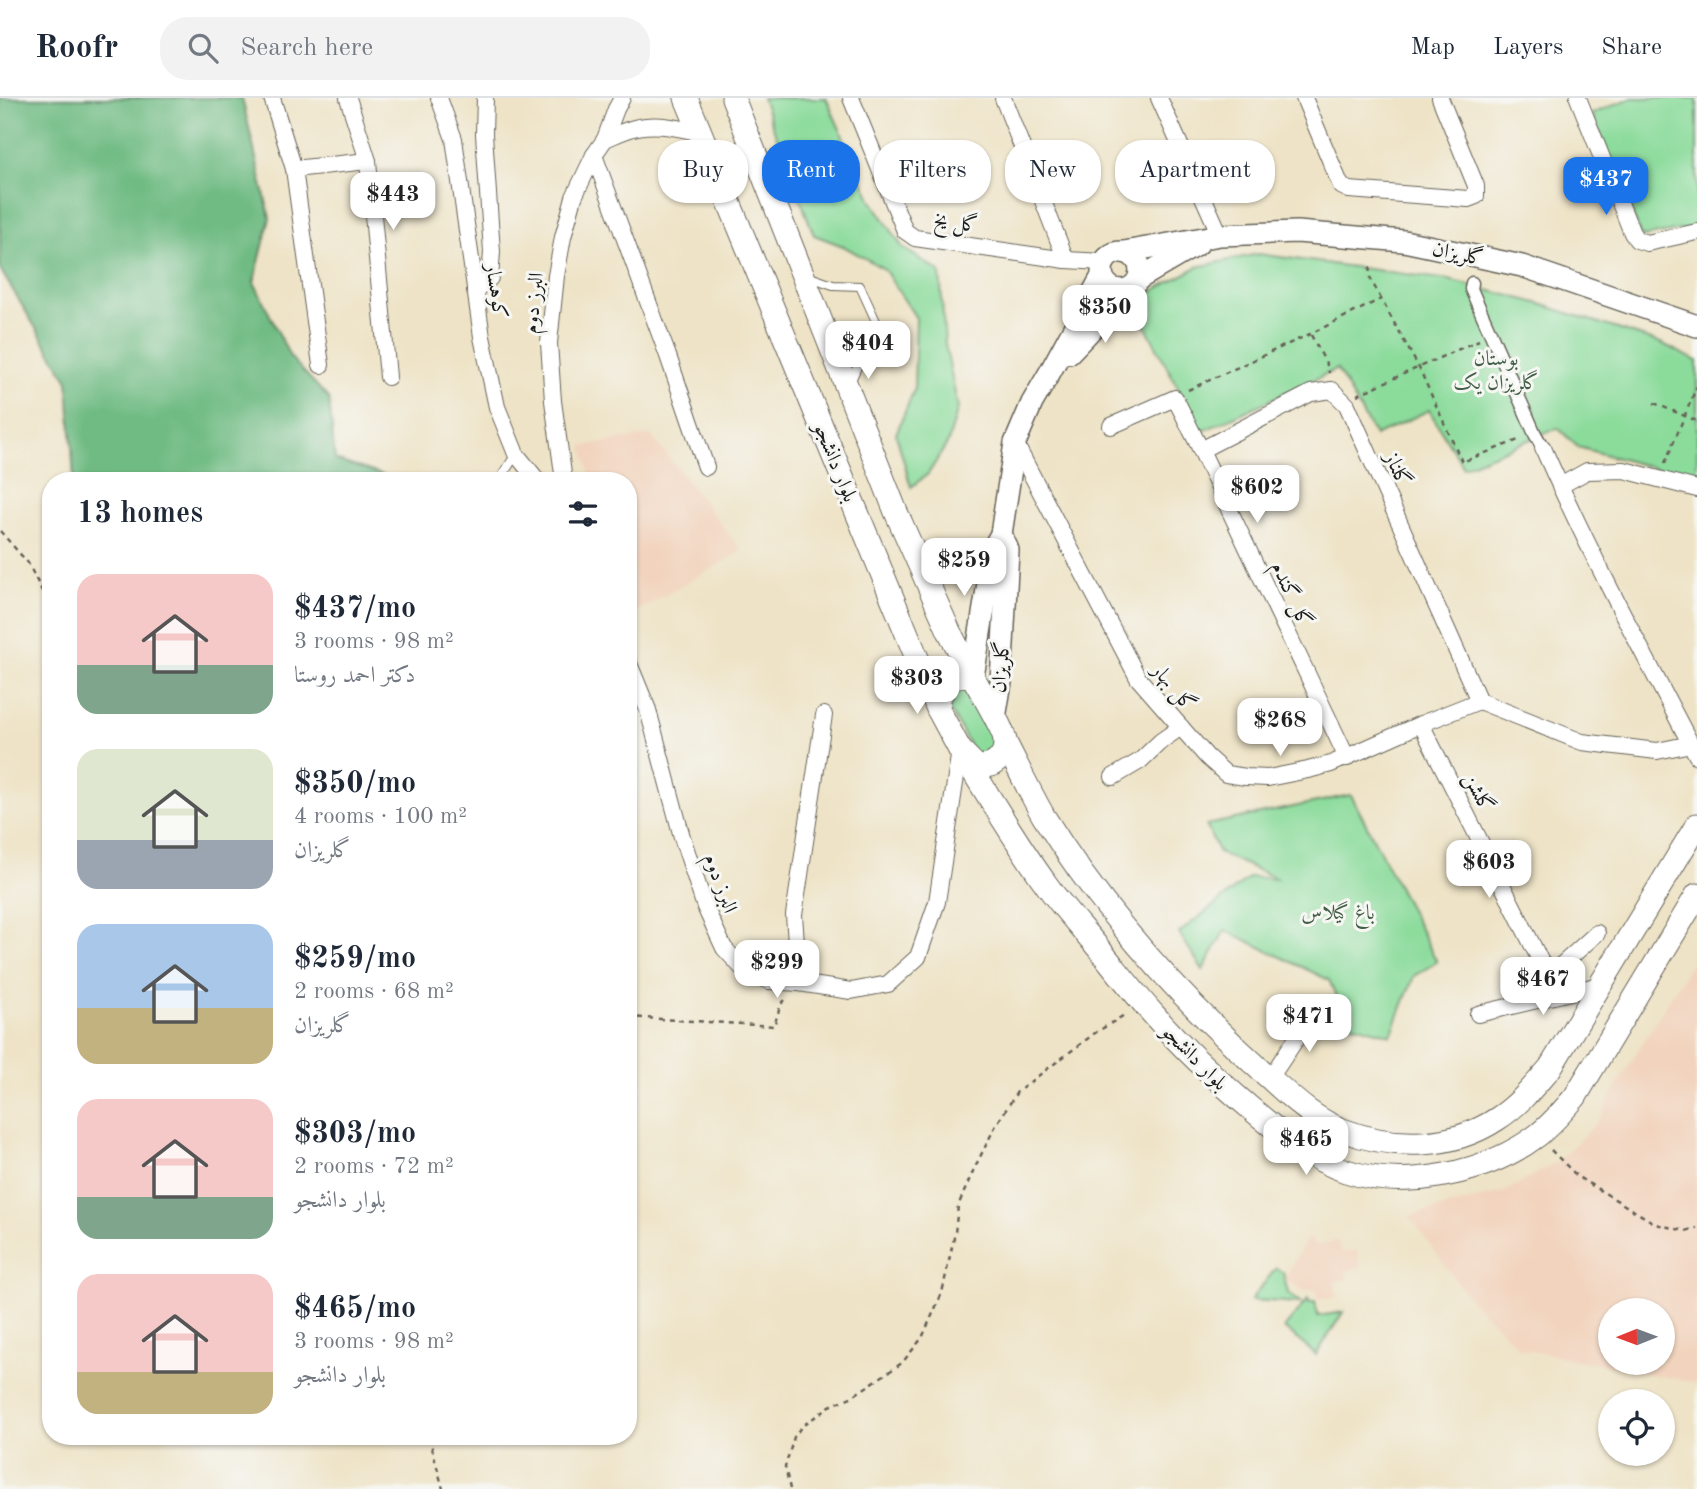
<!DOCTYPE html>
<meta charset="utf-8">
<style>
:root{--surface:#fff;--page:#f2f2f3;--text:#1f2937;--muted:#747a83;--line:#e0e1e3;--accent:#1a73e8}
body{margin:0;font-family:"Old Standard TT",Amiri,serif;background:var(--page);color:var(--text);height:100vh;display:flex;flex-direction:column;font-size:26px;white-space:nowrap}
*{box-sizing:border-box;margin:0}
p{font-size:23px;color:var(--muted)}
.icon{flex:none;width:38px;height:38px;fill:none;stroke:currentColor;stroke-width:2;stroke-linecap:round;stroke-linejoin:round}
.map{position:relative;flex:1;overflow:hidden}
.drawer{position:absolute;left:42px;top:374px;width:595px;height:973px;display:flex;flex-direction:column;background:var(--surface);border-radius:28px;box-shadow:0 2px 5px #0004}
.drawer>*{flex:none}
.guide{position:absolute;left:658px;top:42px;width:665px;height:63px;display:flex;gap:14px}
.needle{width:46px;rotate:269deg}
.buttons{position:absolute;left:1598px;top:1200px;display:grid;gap:14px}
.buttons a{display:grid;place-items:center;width:77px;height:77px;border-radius:50%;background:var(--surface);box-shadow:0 2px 5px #0004;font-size:35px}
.price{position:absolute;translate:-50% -60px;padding:0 16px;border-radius:14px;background:#fff;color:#222;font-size:23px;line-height:46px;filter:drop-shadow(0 2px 4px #0008)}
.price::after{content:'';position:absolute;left:50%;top:42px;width:21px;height:16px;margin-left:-10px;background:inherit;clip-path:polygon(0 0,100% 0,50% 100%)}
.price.active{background:var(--accent);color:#fff}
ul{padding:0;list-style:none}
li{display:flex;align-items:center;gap:21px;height:175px;padding:0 35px}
li span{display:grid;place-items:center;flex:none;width:196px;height:140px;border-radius:21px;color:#555}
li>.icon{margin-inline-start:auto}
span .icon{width:84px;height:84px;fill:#fffc;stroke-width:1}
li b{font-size:30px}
h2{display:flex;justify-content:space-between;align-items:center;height:84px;padding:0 35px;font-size:30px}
.pill{padding:0 24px;border-radius:28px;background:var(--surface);box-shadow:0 2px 5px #0004;font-size:24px;line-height:63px}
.pill.active{background:var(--accent);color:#fff}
header{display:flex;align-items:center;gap:42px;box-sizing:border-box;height:98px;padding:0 35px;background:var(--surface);border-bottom:2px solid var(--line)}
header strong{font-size:33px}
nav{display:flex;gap:38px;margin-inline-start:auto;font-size:24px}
.search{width:490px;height:63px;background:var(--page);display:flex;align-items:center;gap:18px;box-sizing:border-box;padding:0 24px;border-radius:28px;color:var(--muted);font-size:26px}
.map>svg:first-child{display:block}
.built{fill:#f2d4be;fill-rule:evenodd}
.green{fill:#8bdb9b;stroke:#547c5c;stroke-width:2}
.forest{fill:#70bb83;stroke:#466c50;stroke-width:2}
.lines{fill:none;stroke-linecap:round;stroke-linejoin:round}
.service-casing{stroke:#666258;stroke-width:10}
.pedestrian-casing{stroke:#666258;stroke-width:15}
.minor-casing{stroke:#666258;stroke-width:18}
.tertiary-casing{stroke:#666258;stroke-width:24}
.secondary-casing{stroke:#666258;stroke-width:25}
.path{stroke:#666258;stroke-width:2.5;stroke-dasharray:5 5;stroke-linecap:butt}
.service{stroke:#fff;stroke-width:8}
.pedestrian{stroke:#fff;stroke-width:12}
.minor{stroke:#fff;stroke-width:16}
.tertiary{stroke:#fff;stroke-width:21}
.secondary{stroke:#fff;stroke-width:23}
.labels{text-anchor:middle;stroke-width:6;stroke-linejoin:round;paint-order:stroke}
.street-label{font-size:21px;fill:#1c1c1c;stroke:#f6f6f2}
.park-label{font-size:21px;fill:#435f48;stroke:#f6f6f2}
</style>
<header>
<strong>Roofr</strong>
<div class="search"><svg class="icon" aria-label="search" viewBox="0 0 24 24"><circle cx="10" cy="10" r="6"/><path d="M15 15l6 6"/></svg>Search here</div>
<nav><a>Map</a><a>Layers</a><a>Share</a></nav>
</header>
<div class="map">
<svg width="1697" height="1391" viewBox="0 0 1697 1391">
<rect width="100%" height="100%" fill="#f6f6f2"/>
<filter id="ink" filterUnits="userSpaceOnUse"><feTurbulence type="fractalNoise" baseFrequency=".0143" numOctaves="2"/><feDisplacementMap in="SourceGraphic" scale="14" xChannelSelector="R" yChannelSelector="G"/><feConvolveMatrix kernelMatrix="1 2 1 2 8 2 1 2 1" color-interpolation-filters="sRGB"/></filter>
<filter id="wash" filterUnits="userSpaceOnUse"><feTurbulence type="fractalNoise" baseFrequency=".00686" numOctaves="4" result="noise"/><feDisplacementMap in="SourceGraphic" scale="28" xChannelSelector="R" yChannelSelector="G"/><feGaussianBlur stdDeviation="1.57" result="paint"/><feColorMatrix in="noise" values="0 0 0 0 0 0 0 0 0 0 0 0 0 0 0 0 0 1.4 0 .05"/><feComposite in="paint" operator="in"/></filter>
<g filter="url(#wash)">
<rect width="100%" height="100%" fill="#eee3c6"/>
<g class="built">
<polygon points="651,337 742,453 632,516 628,503 628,383 592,383 582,348"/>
<path d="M1697,856V1285L1520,1251L1468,1199L1409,1118L1504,1094L1558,1063L1598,1024L1623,977ZM1610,1213H1662V1265H1610Z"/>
<polygon points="1308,1139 1317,1147 1338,1143 1341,1155 1357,1152 1360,1170 1346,1172 1347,1181 1334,1184 1337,1199 1318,1202 1316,1191 1304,1193 1284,1181"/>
</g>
<g class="green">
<polygon points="762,0 826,0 872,103 903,150 940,174 945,246 958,310 948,344 928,376 911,389 896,336 914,292 916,220 884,171 843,148 814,137"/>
<polygon points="1631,0 1697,0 1697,129 1642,139 1592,16"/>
<polygon points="1258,156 1449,182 1537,205 1661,245 1697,263 1697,382 1578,349 1558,330 1463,369 1429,312 1375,338 1337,271 1201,334 1133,204 1197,169"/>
<polygon points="965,590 973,592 998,642 988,660 975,656 949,611 949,604 954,594"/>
<polygon points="1351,697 1437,864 1414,878 1391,937 1348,925 1329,882 1225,832 1203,872 1179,835 1250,779 1278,781 1219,755 1206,727"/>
<polygon points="1276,1170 1283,1175 1288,1195 1301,1205 1251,1202"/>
<polygon points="1308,1201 1309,1205 1315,1204 1318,1218 1343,1214 1316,1257 1284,1230"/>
</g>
<polygon class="forest" points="0,0 242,0 270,120 254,184 290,259 329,301 335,362 402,383 74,383 68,283 0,171"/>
</g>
<g filter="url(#ink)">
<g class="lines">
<defs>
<g id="service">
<polyline points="807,178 833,187 860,188 880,232 863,248 857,269 850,285"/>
<polyline points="499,383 516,356"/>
</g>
<polyline id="pedestrian" points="1472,185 1471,191 1535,336 1543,350"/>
<g id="minor">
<polyline points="272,0 294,71 321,267"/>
<polyline points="348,0 368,63 388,279"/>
<polyline points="439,0 454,41 482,239 497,309 516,356 538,383"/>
<polyline points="851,0 905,133 915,140 1066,162 1104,164"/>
<polyline points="1003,0 1066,162"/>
<polyline points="1159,0 1220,137"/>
<polyline points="1304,0 1341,88 1349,92 1468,101 1476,98 1476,88 1440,0"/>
<polyline points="1578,0 1632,135 1637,142 1647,145 1697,134"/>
<path d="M605,41C615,37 627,31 638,29C659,25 680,30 701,35"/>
<polyline points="594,57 668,258 706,369"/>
<polyline points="294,71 368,63"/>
<polyline points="475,192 490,180 492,154 484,36 485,0"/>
<polyline points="1111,328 1175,300 1201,352 1347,660"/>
<polyline points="1015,345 1138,580 1207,659 1226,676 1246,679 1268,680 1308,672 1331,666 1421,626 1479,603 1582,644 1657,653 1691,646"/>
<path d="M1543,350C1589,454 1644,557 1697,658"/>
<polyline points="1201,352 1311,295 1332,292 1347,307 1479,603"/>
<polyline points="564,383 553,303 549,245 556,178 563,139 574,99 594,57 605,41 616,11 622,0"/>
<polyline points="1560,388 1587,373 1624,372 1697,391"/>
<polyline points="628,563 648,612 682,739 705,809 724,850 745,873 769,883 799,885 851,893 888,886 918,859 937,804 960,652"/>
<polyline points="1421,626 1544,870 1550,873 1555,873 1597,835"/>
<polyline points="1113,679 1140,663 1161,643 1181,629"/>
<polyline points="799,885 794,817 824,617"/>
<polyline points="1478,916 1600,887"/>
<polyline points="1270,980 1316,911"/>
</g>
<g id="tertiary">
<circle cx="1121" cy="173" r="19"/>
<polyline points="1124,154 1220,137 1297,134 1404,143 1522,168 1697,228"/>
<polyline points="1140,180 1198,146"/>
<polyline points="1069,255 1129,192"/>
<polyline points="973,579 991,466 996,445 1001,436 1015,345 1032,305 1050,274 1102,178"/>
<polyline points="995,620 1001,584 1008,452 1001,436"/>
</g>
<g id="secondary">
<polyline points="686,0 938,611"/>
<polyline points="733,0 896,414 949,533 973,579"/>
<path d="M964,577L973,579C979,590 1005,634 1005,643C1006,661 992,670 977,669L960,652L938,611L939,600L949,583L957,578Z"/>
<path d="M1005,644C1018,669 1030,695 1044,719C1103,814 1180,900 1264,975C1289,997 1313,1022 1345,1033C1394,1051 1452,1051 1497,1021C1518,1008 1534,988 1550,970L1697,727"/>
<path d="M960,652C988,697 1015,743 1046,786C1062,809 1082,830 1100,852C1118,874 1135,896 1154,917C1183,950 1216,981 1249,1009C1279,1034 1308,1060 1346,1073C1406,1093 1488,1075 1538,1037C1552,1026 1563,1013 1575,999L1697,797"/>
</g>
</defs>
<use href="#service" class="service-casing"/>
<use href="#pedestrian" class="pedestrian-casing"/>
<use href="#minor" class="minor-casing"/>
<use href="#tertiary" class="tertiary-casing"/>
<use href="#secondary" class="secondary-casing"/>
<g class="path">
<polyline points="1370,169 1369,178 1381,201"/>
<polyline points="1311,237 1328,269 1329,275"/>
<polyline points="1188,292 1310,236 1381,201 1419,270 1462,364 1521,341"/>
<polyline points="1357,297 1479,242"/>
<polyline points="1654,305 1697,323"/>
<polyline points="1665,365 1697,288"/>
<polyline points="0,433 28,465 51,511"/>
<polyline points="628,919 774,928 781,906 786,901"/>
<polyline points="1551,1052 1578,1079 1656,1126 1685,1133 1697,1130"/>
<polyline points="429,1339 443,1391"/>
<polyline points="790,1391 785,1369 794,1339 801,1329 830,1308 853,1298 902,1265 922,1240 942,1195 955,1135 958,1108 974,1071 995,1029 1017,994 1095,935 1126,916"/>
</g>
<use href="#service" class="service"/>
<use href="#pedestrian" class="pedestrian"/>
<use href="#minor" class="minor"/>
<use href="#tertiary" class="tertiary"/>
<use href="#secondary" class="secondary"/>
</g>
</g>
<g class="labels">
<g class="street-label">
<text transform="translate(956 124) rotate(8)" y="7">گل یخ</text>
<text transform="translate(1458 155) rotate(12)" y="7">گلریزان</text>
<text transform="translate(497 193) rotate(82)" y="7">کوهسار</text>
<text transform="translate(533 205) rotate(-84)" y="7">البرز دوم</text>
<text transform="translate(836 364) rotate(68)" y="7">بلوار دانشجو</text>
<text transform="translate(1398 371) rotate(66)" y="7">گلناز</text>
<text transform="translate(1292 496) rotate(65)" y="7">گل گندم</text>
<text transform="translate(1000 569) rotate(-85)" y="7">گلریزان</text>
<text transform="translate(1174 589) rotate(50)" y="7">گل بهار</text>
<text transform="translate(1479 694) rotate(63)" y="7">گلشن</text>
<text transform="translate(721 785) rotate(70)" y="7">البرز دوم</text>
<text transform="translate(1195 959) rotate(45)" y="7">بلوار دانشجو</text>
</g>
<g class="park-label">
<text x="1496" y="267">بوستان<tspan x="1496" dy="24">گلریزان یک</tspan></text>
<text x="1338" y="821">باغ گیلاس</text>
</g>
</g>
</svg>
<div class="buttons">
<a><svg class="needle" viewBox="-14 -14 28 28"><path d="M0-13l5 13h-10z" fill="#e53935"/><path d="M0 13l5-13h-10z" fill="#747a83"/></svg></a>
<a><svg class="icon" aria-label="locate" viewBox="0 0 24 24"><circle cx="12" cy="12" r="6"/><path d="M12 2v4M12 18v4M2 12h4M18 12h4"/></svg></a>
</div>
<b class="price active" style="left:1606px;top:119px">$437</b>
<b class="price" style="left:393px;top:134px">$443</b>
<b class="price" style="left:1105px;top:247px">$350</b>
<b class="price" style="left:868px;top:283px">$404</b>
<b class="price" style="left:1257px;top:427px">$602</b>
<b class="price" style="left:964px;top:500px">$259</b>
<b class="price" style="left:917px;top:618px">$303</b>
<b class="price" style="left:1280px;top:660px">$268</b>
<b class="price" style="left:1489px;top:802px">$603</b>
<b class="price" style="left:777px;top:902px">$299</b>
<b class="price" style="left:1543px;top:919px">$467</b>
<b class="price" style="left:1309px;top:956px">$471</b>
<b class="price" style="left:1306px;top:1079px">$465</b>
<div class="guide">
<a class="pill">Buy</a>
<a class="pill active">Rent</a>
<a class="pill">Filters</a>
<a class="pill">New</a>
<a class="pill">Apartment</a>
</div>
<section class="drawer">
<h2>13 homes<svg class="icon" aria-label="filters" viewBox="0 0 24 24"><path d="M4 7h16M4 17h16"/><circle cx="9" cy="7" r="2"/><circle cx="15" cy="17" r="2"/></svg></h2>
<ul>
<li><span style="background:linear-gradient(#f6c9c9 65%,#7fa58c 0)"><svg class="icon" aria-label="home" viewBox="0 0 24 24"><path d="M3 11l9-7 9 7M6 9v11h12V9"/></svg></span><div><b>$437/mo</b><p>3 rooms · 98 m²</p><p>دکتر احمد روستا</p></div></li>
<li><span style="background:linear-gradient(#dfe7d0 65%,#9aa5b1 0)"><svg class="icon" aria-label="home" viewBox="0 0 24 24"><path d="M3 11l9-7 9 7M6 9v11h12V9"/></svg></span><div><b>$350/mo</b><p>4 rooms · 100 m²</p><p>گلریزان</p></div></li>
<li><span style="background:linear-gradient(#a9c7e8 60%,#c2b280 0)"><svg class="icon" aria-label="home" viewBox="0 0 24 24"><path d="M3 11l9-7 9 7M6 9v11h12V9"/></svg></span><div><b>$259/mo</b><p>2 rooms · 68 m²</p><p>گلریزان</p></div></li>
<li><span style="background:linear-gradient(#f6c9c9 70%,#7fa58c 0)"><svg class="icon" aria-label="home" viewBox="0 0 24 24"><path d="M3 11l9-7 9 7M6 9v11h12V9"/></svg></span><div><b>$303/mo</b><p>2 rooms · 72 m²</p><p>بلوار دانشجو</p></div></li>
<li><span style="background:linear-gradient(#f6c9c9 70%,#c2b280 0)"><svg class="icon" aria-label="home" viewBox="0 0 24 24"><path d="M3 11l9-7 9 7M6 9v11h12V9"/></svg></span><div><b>$465/mo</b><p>3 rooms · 98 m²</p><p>بلوار دانشجو</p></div></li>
</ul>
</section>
</div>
